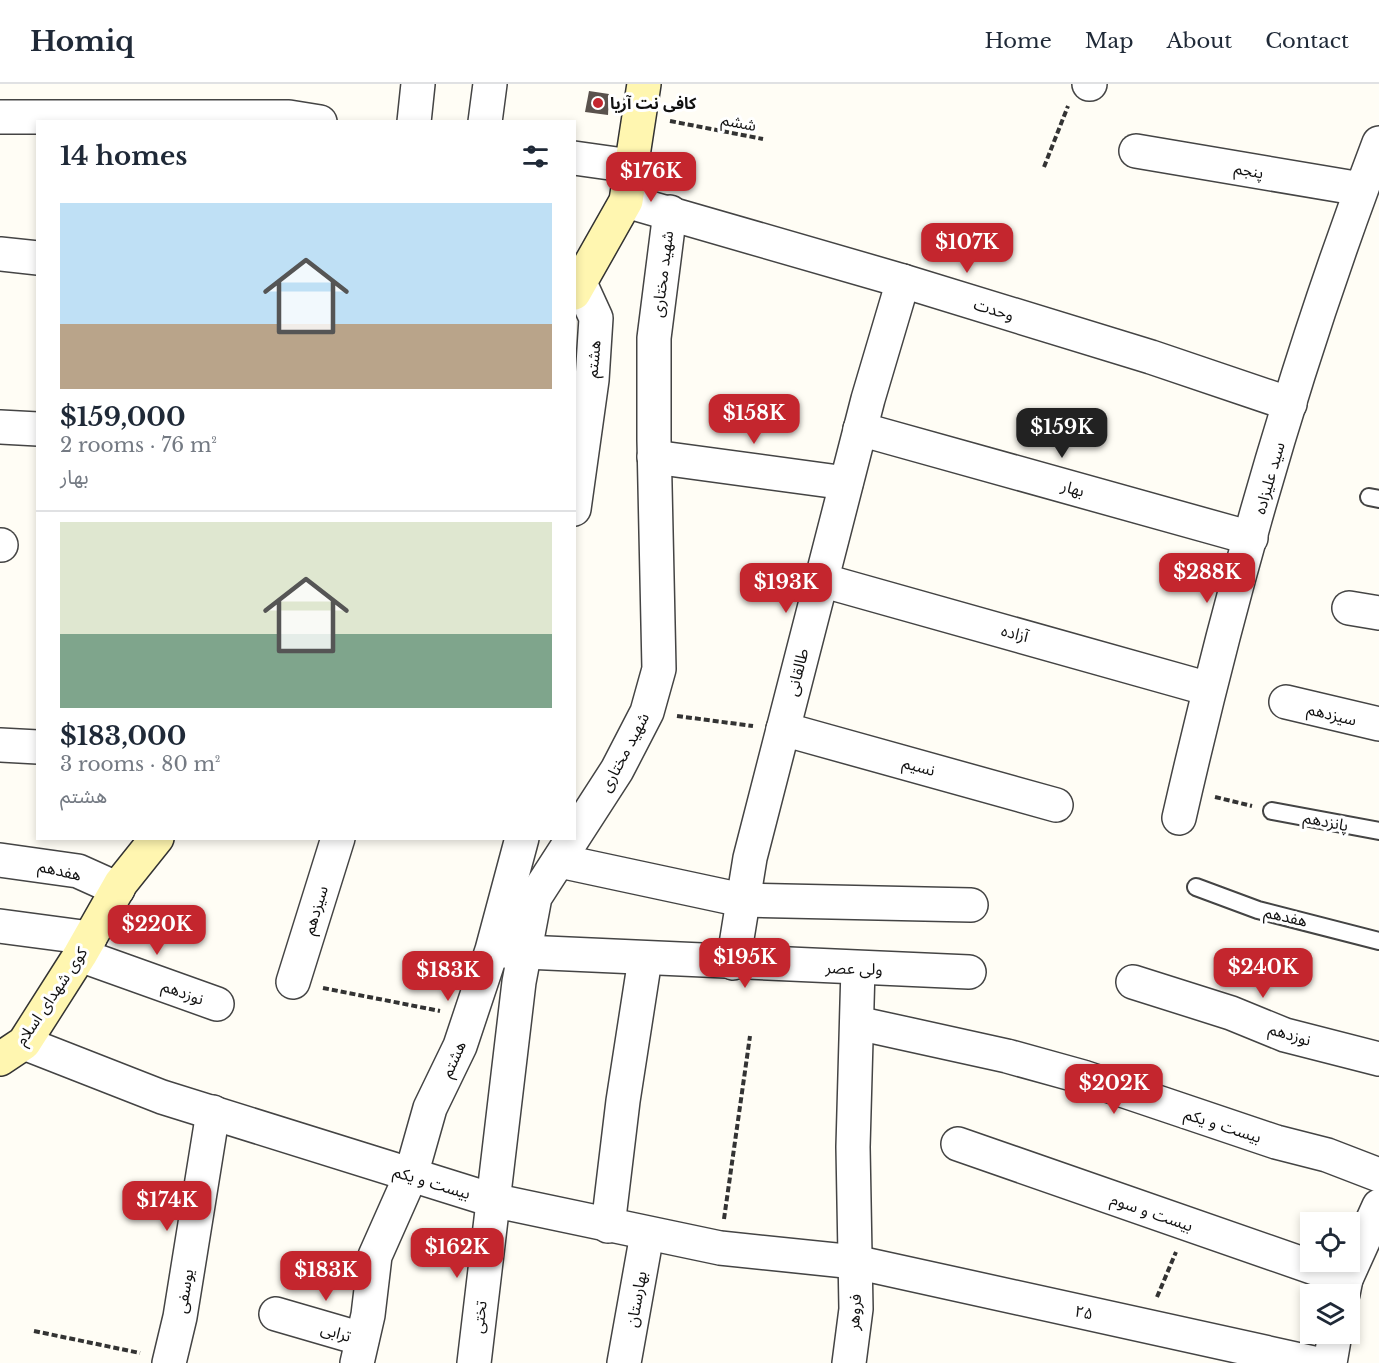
<!DOCTYPE html>
<meta charset="utf-8">
<style>
:root{--surface:#fff;--page:#f6f6f7;--text:#1f2937;--muted:#747a83;--line:#e0e1e3;--accent:#c4262e}
body{margin:0;font-family:"Libre Baskerville","Noto Sans Arabic",serif;background:var(--page);color:var(--text);height:100vh;display:flex;flex-direction:column;font-size:22px;white-space:nowrap}
*{box-sizing:border-box;margin:0}
p{font-size:20px;color:var(--muted)}
.icon{flex:none;width:33px;height:33px;fill:none;stroke:currentColor;stroke-width:2;stroke-linecap:round;stroke-linejoin:round}
.map{position:relative;flex:1;overflow:hidden}
.side{position:absolute;left:36px;top:36px;width:540px;height:720px;display:flex;flex-direction:column;background:var(--surface);border-radius:0px;box-shadow:0 3px 9px #0003}
.side>*{flex:none}
.fabs{position:absolute;left:1300px;top:1128px;display:grid;gap:12px}
.fabs a{display:grid;place-items:center;width:60px;height:60px;border-radius:0px;background:var(--surface);box-shadow:0 3px 9px #0003;font-size:30px}
.price{position:absolute;translate:-50% -51px;padding:0 14px;border-radius:12px;background:var(--accent);color:#fff;font-size:20px;line-height:39px;filter:drop-shadow(0 2px 3px #0008)}
.price::after{content:'';position:absolute;left:50%;top:36px;width:18px;height:14px;margin-left:-9px;background:inherit;clip-path:polygon(0 0,100% 0,50% 100%)}
.price.current{background:#222;color:#fff}
ul{padding:0;list-style:none}
li{display:grid;align-content:center;gap:12px;height:318px;padding:0 24px}
li+li{border-top:2px solid var(--line)}
li span{display:grid;place-items:center;height:186px;border-radius:0px;color:#555}
li>.icon{margin-inline-start:auto}
span .icon{width:108px;height:108px;fill:#fffc;stroke-width:1}
li b{font-size:26px}
h2{display:flex;justify-content:space-between;align-items:center;height:72px;padding:0 24px;font-size:26px}
header{display:flex;align-items:center;gap:36px;box-sizing:border-box;height:84px;padding:0 30px;background:var(--surface);border-bottom:2px solid var(--line)}
header strong{font-size:28px}
nav{display:flex;gap:33px;margin-inline-start:auto;font-size:21px}
.map>svg:first-child{display:block}
.building{fill:#5a524d}
.lines{fill:none;stroke-linecap:round;stroke-linejoin:round}
.lane-casing{stroke:#444;stroke-width:20}
.street-casing{stroke:#444;stroke-width:36}
.secondary-casing{stroke:#333;stroke-width:36}
.path{stroke:#333;stroke-width:4;stroke-dasharray:6 3;stroke-linecap:butt}
.lane{stroke:#fff;stroke-width:16}
.street{stroke:#fff;stroke-width:33}
.secondary{stroke:#fff6b0;stroke-width:33}
.poi-dot{fill:#c4262e;stroke:#fff;stroke-width:2}
.labels{text-anchor:middle;stroke-width:6;stroke-linejoin:round;paint-order:stroke}
.poi-label{font-size:16px;font-weight:bold;fill:#111;stroke:#fff;text-anchor:start}
.street-label{font-size:16px;fill:#111;stroke:#fff}
</style>
<header>
<strong>Homiq</strong>
<nav><a>Home</a><a>Map</a><a>About</a><a>Contact</a></nav>
</header>
<div class="map">
<svg width="1379" height="1279" viewBox="0 0 1379 1279">
<rect width="100%" height="100%" fill="#fffdf5"/>
<polygon class="building" points="589,7 609,10 608,31 585,28"/>
<g class="lines">
<defs>
<g id="lane">
<polyline points="1369,413 1379,415"/>
<polyline points="1272,727 1379,747"/>
<polyline points="1196,803 1258,826 1379,857"/>
</g>
<g id="street">
<polyline points="1089,0 1090,0"/>
<polyline points="0,33 289,33 320,38"/>
<polyline points="414,38 418,0"/>
<polyline points="485,38 490,0"/>
<polyline points="1136,67 1361,105"/>
<polyline points="574,74 631,82"/>
<polyline points="626,117 903,197 1151,273 1290,320"/>
<polyline points="0,170 38,174"/>
<polyline points="0,343 38,345"/>
<polyline points="860,345 1251,454"/>
<polyline points="654,373 846,399"/>
<polyline points="574,425 592,296 596,234 580,199"/>
<polyline points="0,461 1,461"/>
<polyline points="821,496 1209,605"/>
<polyline points="1349,524 1379,529"/>
<polyline points="1286,618 1379,640"/>
<polyline points="783,645 1056,721"/>
<polyline points="0,661 38,663"/>
<path d="M1179,734C1231,506 1295,278 1379,59"/>
<polyline points="0,776 78,787 118,805"/>
<polyline points="560,777 742,816 971,821"/>
<polyline points="0,842 90,854"/>
<polyline points="503,867 969,888"/>
<polyline points="80,871 217,920"/>
<polyline points="733,879 750,774 868,315 903,197"/>
<polyline points="293,898 338,754"/>
<polyline points="1133,898 1231,929 1285,951 1379,975"/>
<polyline points="857,939 1007,972 1083,993 1276,1058 1327,1071 1379,1091"/>
<polyline points="24,959 162,1013 492,1116 720,1164 855,1178 1314,1279"/>
<polyline points="958,1060 1346,1195"/>
<polyline points="608,1142 623,1017 645,875"/>
<polyline points="1343,1210 1346,1195 1379,1122"/>
<polyline points="276,1230 362,1255"/>
<polyline points="169,1279 180,1233 213,1028"/>
<polyline points="357,1279 368,1231 375,1172 411,1091 430,1024 460,962 492,866 522,754"/>
<polyline points="474,1279 519,898 535,813 617,686 647,628 659,585 654,356 654,254 670,128"/>
<polyline points="624,1279 647,1150"/>
<polyline points="849,1279 856,1225 853,1063 858,884"/>
<polyline points="1330,1279 1335,1250"/>
</g>
<g id="secondary">
<polyline points="574,209 626,117 644,0"/>
<polyline points="0,975 24,959 80,871 121,799 157,754"/>
</g>
</defs>
<use href="#lane" class="lane-casing"/>
<use href="#street" class="street-casing"/>
<use href="#secondary" class="secondary-casing"/>
<g class="path">
<polyline points="670,37 763,55"/>
<polyline points="1044,83 1068,22"/>
<polyline points="677,632 753,642"/>
<polyline points="1215,713 1252,722"/>
<polyline points="323,904 440,927"/>
<polyline points="724,1135 750,952"/>
<polyline points="1157,1213 1176,1168"/>
<polyline points="34,1247 140,1269"/>
</g>
<use href="#lane" class="lane"/>
<use href="#street" class="street"/>
<use href="#secondary" class="secondary"/>
</g>
<circle class="poi-dot" cx="598" cy="19" r="6"/>
<g class="labels">
<g class="poi-label">
<text x="610" y="25">کافی نت آریا</text>
</g>
<g class="street-label">
<text transform="translate(739 38) rotate(11)" y="6">ششم</text>
<text transform="translate(1249 86) rotate(10)" y="6">پنجم</text>
<text transform="translate(662 190) rotate(-83)" y="6">شهید مختاری</text>
<text transform="translate(994 225) rotate(17)" y="6">وحدت</text>
<text transform="translate(593 275) rotate(-85)" y="6">هشتم</text>
<text transform="translate(1269 394) rotate(-74)" y="6">سید علیزاده</text>
<text transform="translate(1073 404) rotate(16)" y="6">بهار</text>
<text transform="translate(1015 549) rotate(15)" y="6">آزاده</text>
<text transform="translate(797 588) rotate(-76)" y="6">طالقانی</text>
<text transform="translate(1332 630) rotate(14)" y="6">سیزدهم</text>
<text transform="translate(624 668) rotate(-62)" y="6">شهید مختاری</text>
<text transform="translate(919 682) rotate(16)" y="6">نسیم</text>
<text transform="translate(1326 737) rotate(11)" y="6">پانزدهم</text>
<text transform="translate(60 786) rotate(13)" y="6">هفدهم</text>
<text transform="translate(315 826) rotate(-73)" y="6">سیزدهم</text>
<text transform="translate(1286 832) rotate(13)" y="6">هفدهم</text>
<text transform="translate(854 884) rotate(2)" y="6">ولی عصر</text>
<text transform="translate(183 908) rotate(20)" y="6">نوزدهم</text>
<text transform="translate(51 912) rotate(-56)" y="6">کوی شهدای اسلام</text>
<text transform="translate(1290 950) rotate(17)" y="6">نوزدهم</text>
<text transform="translate(453 975) rotate(-66)" y="6">هشتم</text>
<text transform="translate(1223 1041) rotate(18)" y="6">بیست و یکم</text>
<text transform="translate(432 1098) rotate(17)" y="6">بیست و یکم</text>
<text transform="translate(1152 1128) rotate(19)" y="6">بیست و سوم</text>
<text transform="translate(184 1207) rotate(-81)" y="6">یوسفی</text>
<text transform="translate(636 1215) rotate(-80)" y="6">بهارستان</text>
<text transform="translate(854 1228) rotate(-86)" y="6">فروهر</text>
<text transform="translate(1084 1228) rotate(12)" y="6">۲۵</text>
<text transform="translate(479 1233) rotate(-84)" y="6">تختی</text>
<text transform="translate(336 1248) rotate(16)" y="6">ترابی</text>
</g>
</g>
</svg>
<div class="fabs">
<a><svg class="icon" aria-label="locate" viewBox="0 0 24 24"><circle cx="12" cy="12" r="6"/><path d="M12 2v4M12 18v4M2 12h4M18 12h4"/></svg></a>
<a><svg class="icon" aria-label="layers" viewBox="0 0 24 24"><path d="M12 4l9 5-9 5-9-5zM3 14l9 5 9-5"/></svg></a>
</div>
<b class="price" style="left:651px;top:119px">$176K</b>
<b class="price" style="left:967px;top:190px">$107K</b>
<b class="price" style="left:754px;top:361px">$158K</b>
<b class="price current" style="left:1062px;top:375px">$159K</b>
<b class="price" style="left:1207px;top:520px">$288K</b>
<b class="price" style="left:786px;top:530px">$193K</b>
<b class="price" style="left:157px;top:872px">$220K</b>
<b class="price" style="left:745px;top:905px">$195K</b>
<b class="price" style="left:1263px;top:915px">$240K</b>
<b class="price" style="left:448px;top:918px">$183K</b>
<b class="price" style="left:1114px;top:1031px">$202K</b>
<b class="price" style="left:167px;top:1148px">$174K</b>
<b class="price" style="left:457px;top:1195px">$162K</b>
<b class="price" style="left:326px;top:1218px">$183K</b>
<section class="side">
<h2>14 homes<svg class="icon" aria-label="filters" viewBox="0 0 24 24"><path d="M4 7h16M4 17h16"/><circle cx="9" cy="7" r="2"/><circle cx="15" cy="17" r="2"/></svg></h2>
<ul>
<li><span style="background:linear-gradient(#bfe0f5 65%,#b9a48a 0)"><svg class="icon" aria-label="home" viewBox="0 0 24 24"><path d="M3 11l9-7 9 7M6 9v11h12V9"/></svg></span><div><b>$159,000</b><p>2 rooms · 76 m²</p><p>بهار</p></div></li>
<li><span style="background:linear-gradient(#dfe7d0 60%,#7fa58c 0)"><svg class="icon" aria-label="home" viewBox="0 0 24 24"><path d="M3 11l9-7 9 7M6 9v11h12V9"/></svg></span><div><b>$183,000</b><p>3 rooms · 80 m²</p><p>هشتم</p></div></li>
</ul>
</section>
</div>
